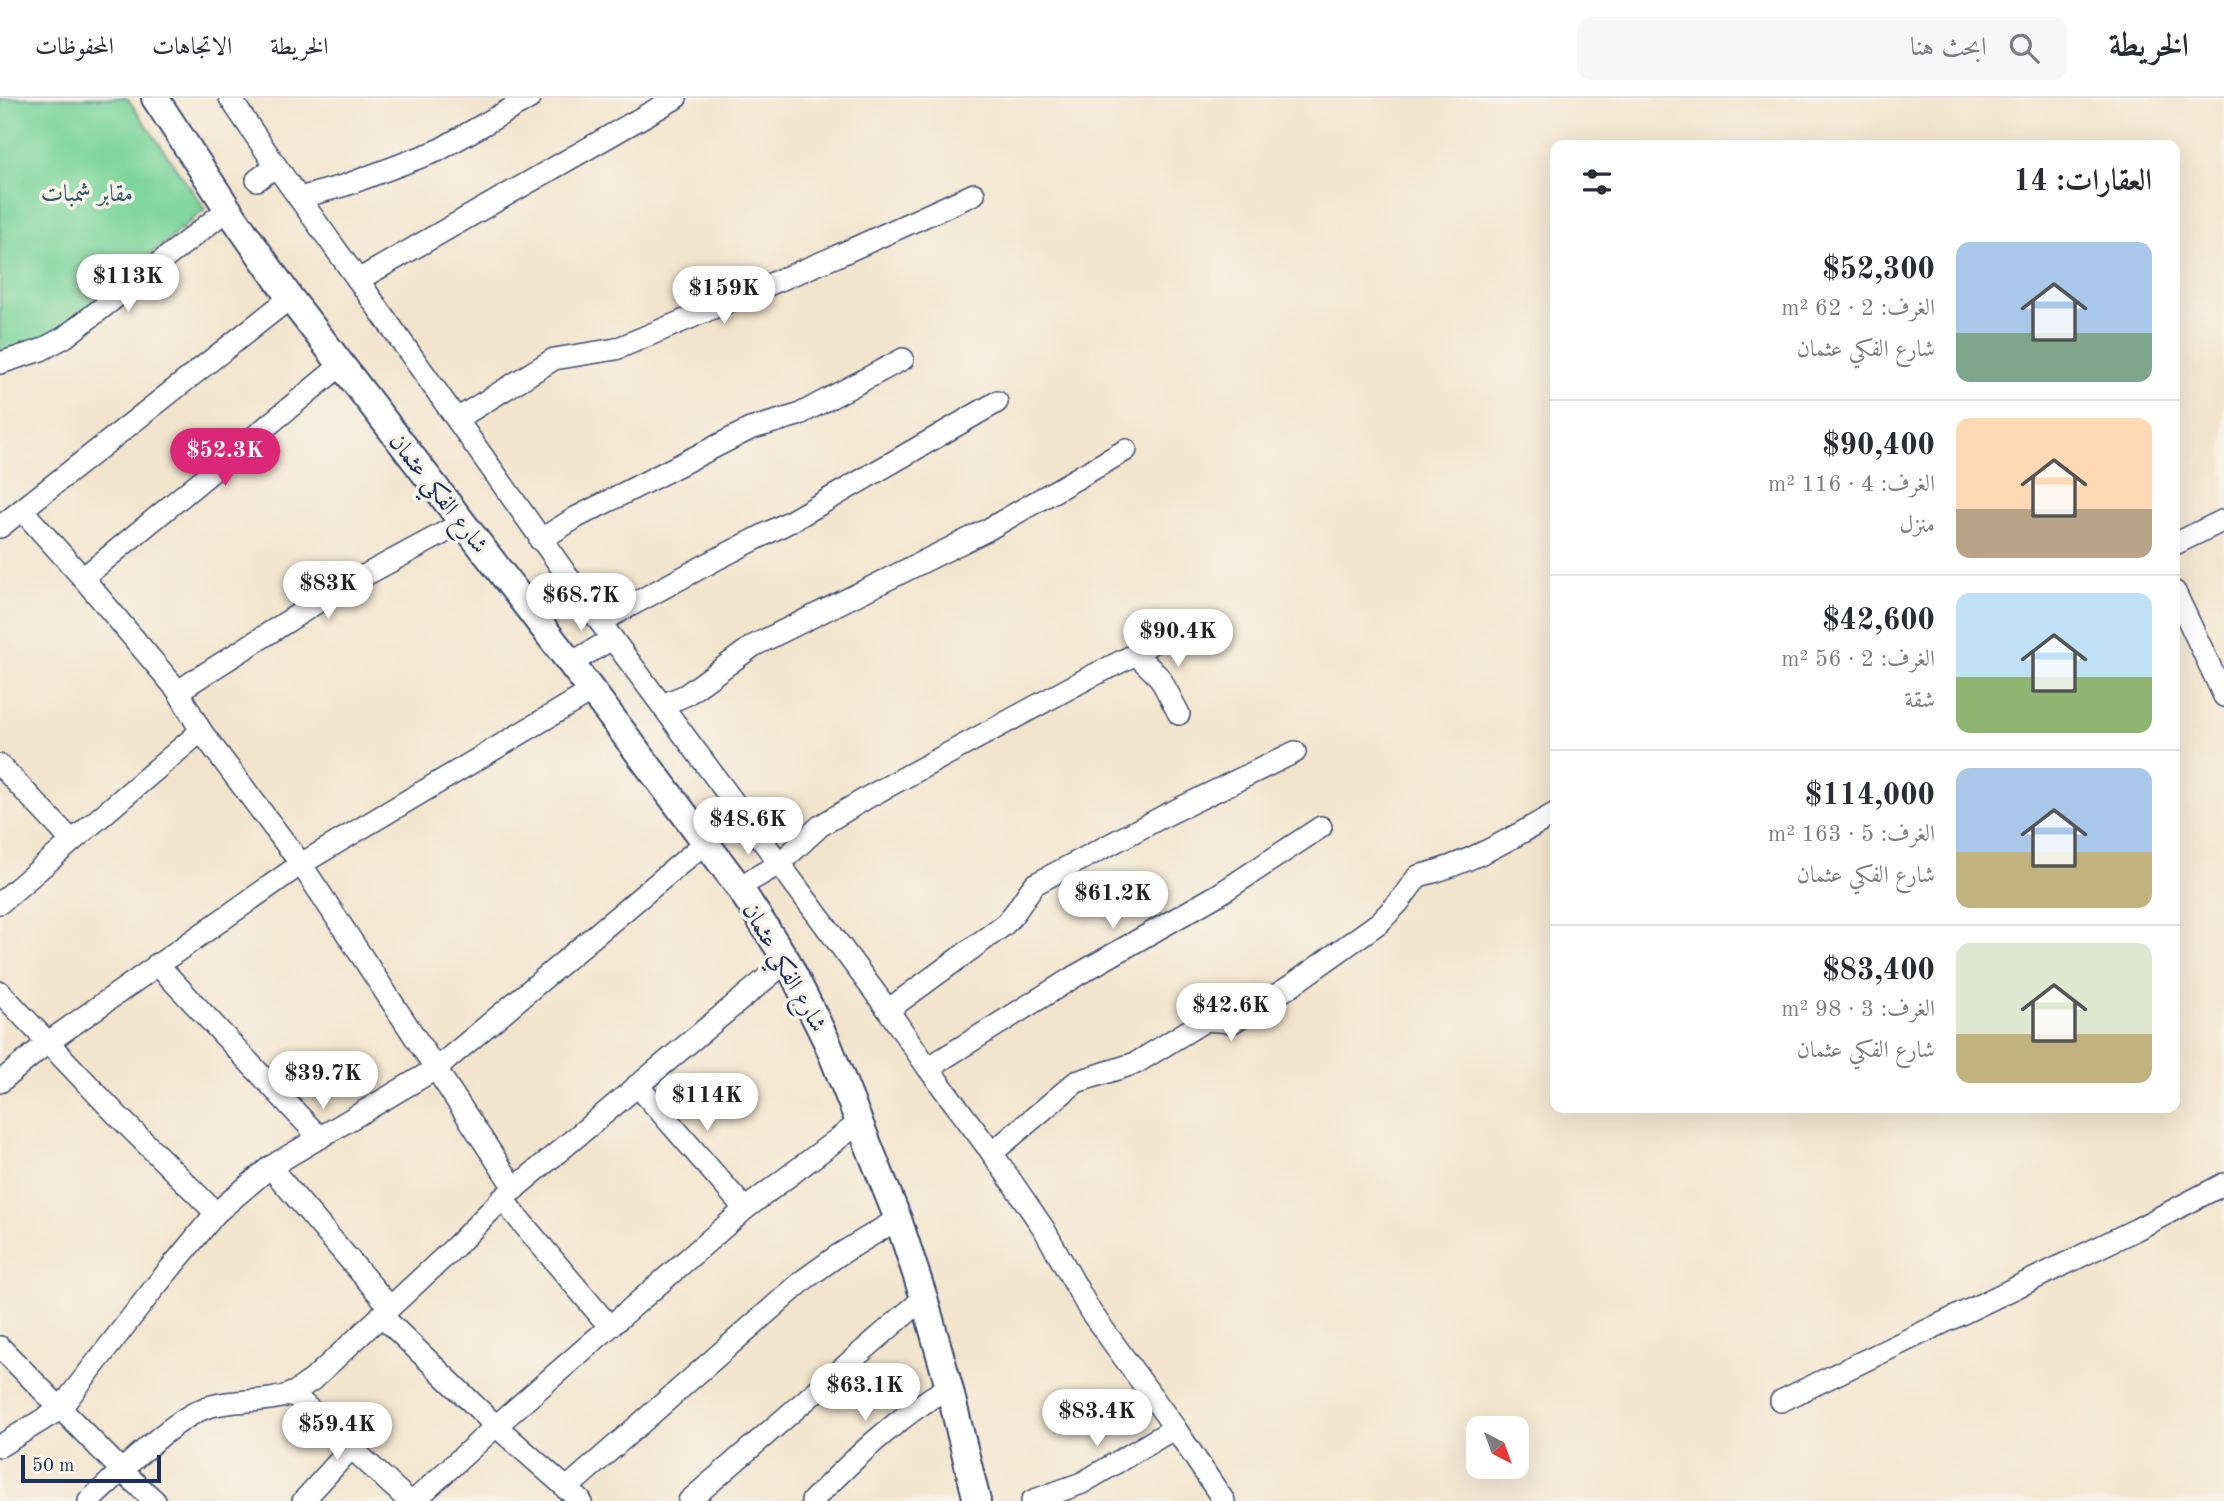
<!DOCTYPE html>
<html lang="ar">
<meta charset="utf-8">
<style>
:root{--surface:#fff;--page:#f7f7f7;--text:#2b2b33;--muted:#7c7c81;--line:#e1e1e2;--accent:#db2777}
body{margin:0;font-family:"Old Standard TT",Amiri,serif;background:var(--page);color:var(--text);direction:rtl;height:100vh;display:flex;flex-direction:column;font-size:26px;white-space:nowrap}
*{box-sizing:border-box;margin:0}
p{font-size:23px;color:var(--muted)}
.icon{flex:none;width:38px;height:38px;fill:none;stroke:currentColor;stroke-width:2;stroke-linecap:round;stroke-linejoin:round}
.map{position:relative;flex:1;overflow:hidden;direction:ltr}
.panel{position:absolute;left:1550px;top:42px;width:630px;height:973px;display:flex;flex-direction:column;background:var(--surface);border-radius:14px;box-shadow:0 7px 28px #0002;direction:rtl}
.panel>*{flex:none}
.needle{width:46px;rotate:139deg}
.controls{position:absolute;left:1466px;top:1318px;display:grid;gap:14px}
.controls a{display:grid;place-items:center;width:63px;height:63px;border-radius:14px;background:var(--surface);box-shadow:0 7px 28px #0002;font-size:35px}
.scale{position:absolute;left:21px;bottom:18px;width:140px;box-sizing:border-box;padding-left:7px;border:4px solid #1b2f5e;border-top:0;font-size:19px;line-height:24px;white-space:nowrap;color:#1b2f5e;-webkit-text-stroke:5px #f7f3e8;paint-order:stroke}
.price{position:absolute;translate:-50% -60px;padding:0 16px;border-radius:24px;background:#fff;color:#222;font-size:23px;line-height:46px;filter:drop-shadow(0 2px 4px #0008)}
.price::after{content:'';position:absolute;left:50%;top:42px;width:21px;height:16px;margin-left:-10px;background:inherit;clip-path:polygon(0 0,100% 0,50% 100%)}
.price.active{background:var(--accent);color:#fff}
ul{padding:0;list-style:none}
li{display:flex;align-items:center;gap:21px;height:175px;padding:0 28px}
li+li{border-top:2px solid var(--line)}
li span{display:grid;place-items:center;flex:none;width:196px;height:140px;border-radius:14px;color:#555}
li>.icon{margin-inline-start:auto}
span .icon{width:84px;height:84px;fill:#fffc;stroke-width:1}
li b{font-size:30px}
h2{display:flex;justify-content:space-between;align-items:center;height:84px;padding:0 28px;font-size:30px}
header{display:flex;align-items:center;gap:42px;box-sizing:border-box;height:98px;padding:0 35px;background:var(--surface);border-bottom:2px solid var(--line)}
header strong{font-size:33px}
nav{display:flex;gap:38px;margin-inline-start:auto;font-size:24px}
.search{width:490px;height:63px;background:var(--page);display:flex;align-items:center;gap:18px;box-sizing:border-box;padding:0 24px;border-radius:14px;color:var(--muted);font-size:26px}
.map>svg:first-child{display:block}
.green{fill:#7dd59b;stroke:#4c827c;stroke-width:2}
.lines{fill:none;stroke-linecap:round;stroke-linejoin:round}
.minor-casing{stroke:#3b4a6f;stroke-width:24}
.tertiary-casing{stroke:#3b4a6f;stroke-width:30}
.minor{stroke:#fff;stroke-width:21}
.tertiary{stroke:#fff;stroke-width:26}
.labels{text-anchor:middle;stroke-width:7;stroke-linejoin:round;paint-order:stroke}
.park-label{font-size:24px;fill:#34586d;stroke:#f7f3e8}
.street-label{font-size:24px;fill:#1b2f5e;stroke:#f7f3e8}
</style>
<header>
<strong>الخريطة</strong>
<div class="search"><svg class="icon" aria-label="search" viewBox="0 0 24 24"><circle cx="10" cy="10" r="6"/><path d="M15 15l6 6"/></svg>ابحث هنا</div>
<nav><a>الخريطة</a><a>الاتجاهات</a><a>المحفوظات</a></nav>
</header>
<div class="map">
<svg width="2224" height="1403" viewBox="0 0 2224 1403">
<rect width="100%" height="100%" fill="#f7f3e8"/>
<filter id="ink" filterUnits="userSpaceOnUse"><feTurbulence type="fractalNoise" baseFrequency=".0143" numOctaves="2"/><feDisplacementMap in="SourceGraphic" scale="14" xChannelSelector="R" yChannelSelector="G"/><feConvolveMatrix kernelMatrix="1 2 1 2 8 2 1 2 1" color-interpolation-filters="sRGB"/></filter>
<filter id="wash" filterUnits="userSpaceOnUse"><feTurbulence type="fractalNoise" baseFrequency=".00686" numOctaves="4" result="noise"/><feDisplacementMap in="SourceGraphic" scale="28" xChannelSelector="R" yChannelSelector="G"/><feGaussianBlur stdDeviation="1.57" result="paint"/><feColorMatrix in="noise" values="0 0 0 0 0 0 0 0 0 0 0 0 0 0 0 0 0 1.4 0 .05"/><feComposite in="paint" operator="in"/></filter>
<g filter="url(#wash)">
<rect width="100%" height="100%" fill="#f3e5cd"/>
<polygon class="green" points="0,0 127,0 205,111 47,243 0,262"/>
</g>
<g filter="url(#ink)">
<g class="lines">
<defs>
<g id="minor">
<polyline points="230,0 276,68 358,182 676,0"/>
<polyline points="257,82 276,68"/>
<polyline points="299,100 346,87 437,53 530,0"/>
<polyline points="358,182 600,524 888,912 928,970 992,1055 1044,1131 1090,1213 1175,1330 1224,1403"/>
<polyline points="0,265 41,252 65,239 228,111"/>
<polyline points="457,321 554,261 616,251 837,158 974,96"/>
<polyline points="22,412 83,480 178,593 201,633 301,766 515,1091"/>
<polyline points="0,429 290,200"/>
<polyline points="540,442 577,419 750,331 798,317 903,261"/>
<polyline points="2175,446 2224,422"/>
<polyline points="83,480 340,268"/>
<polyline points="2175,494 2224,598"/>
<polyline points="600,524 715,462 791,423 997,304"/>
<polyline points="1136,556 1160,580 1179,616"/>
<polyline points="571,565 612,541"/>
<polyline points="178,593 332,495 462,425"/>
<polyline points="662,607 686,597 753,548 987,432 1126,352"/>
<polyline points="0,667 72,743"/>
<polyline points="739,789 779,766 820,728 870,698 1088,580 1136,556 1163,537"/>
<polyline points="0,805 201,633"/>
<polyline points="157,866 320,1040"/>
<polyline points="0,894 116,1016 216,1115"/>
<path d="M888,912L1004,827C1017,815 1023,800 1035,786L1162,719L1295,654"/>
<polyline points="928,970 1077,877 1221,795 1321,729"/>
<polyline points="0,984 47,945 301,766 592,593"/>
<polyline points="637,987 745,1111"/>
<path d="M992,1055L1076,984L1136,965L1206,922L1233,924L1289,889L1380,824L1399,804L1418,778C1467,767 1512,740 1556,715"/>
<polyline points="270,1069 390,1209"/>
<polyline points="502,1101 609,1228"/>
<polyline points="381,1217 496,1328 581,1403"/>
<polyline points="0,1249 122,1373 155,1403"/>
<polyline points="292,1295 409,1403"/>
<polyline points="1781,1303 2137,1131 2224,1086"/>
<polyline points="0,1348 60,1311 155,1189 216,1115 270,1069 437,970 705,745"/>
<polyline points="566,1391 805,1181 837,1158 898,1121"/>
<path d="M89,1403C118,1377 173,1320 208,1309C235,1300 267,1306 293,1295C299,1292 305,1286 311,1283L456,1148L502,1101L787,863"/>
<polyline points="303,1403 352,1349"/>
<polyline points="414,1403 496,1328 745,1111 859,1025"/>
<polyline points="689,1403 924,1200"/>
<path d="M812,1403C854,1361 898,1318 949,1289"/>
<polyline points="1032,1403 1082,1385 1175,1330"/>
</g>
<polyline id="tertiary" points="155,0 228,111 290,200 592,593 739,789 787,863 827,944 898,1121 924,1200 949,1289 977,1403"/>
</defs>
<use href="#minor" class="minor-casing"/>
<use href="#tertiary" class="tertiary-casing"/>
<use href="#minor" class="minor"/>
<use href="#tertiary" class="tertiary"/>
</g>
</g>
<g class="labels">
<g class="park-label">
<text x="87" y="103">مقابر شمبات</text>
</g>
<g class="street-label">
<text transform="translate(439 395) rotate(52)" y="8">شارع الفكي عثمان</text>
<text transform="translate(785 869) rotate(60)" y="8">شارع الفكي عثمان</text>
</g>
</g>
</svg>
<div class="controls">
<a><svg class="needle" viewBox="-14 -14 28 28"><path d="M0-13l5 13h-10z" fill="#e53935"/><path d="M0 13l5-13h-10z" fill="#7c7c81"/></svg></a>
</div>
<div class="scale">50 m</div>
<b class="price" style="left:128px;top:216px">$113K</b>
<b class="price" style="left:724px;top:228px">$159K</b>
<b class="price active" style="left:225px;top:390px">$52.3K</b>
<b class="price" style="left:328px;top:523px">$83K</b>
<b class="price" style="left:581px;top:535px">$68.7K</b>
<b class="price" style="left:1178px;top:571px">$90.4K</b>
<b class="price" style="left:748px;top:759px">$48.6K</b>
<b class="price" style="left:1113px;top:833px">$61.2K</b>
<b class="price" style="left:1231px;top:945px">$42.6K</b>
<b class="price" style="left:323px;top:1013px">$39.7K</b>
<b class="price" style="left:707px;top:1035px">$114K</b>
<b class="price" style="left:865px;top:1325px">$63.1K</b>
<b class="price" style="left:1097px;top:1351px">$83.4K</b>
<b class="price" style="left:337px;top:1364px">$59.4K</b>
<section class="panel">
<h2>العقارات: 14<svg class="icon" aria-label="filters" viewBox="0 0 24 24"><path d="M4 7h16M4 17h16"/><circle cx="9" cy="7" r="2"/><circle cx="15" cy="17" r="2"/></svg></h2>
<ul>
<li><span style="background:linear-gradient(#a9c7e8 65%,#7fa58c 0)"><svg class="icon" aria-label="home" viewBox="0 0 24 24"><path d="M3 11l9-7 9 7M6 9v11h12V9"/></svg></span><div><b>$52,300</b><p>الغرف: 2 · 62 m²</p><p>شارع الفكي عثمان</p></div></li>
<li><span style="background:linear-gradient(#ffd9b3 65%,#b9a48a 0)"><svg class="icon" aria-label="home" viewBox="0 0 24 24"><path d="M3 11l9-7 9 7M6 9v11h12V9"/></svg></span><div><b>$90,400</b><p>الغرف: 4 · 116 m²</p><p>منزل</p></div></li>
<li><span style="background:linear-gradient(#bfe0f5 60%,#8fb573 0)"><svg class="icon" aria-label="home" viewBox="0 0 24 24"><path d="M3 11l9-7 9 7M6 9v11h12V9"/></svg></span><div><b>$42,600</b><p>الغرف: 2 · 56 m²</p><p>شقة</p></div></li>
<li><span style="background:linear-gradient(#a9c7e8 60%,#c2b280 0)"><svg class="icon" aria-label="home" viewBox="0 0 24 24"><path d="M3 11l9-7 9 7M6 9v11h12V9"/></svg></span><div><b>$114,000</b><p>الغرف: 5 · 163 m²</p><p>شارع الفكي عثمان</p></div></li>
<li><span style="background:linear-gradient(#dfe7d0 65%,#c2b280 0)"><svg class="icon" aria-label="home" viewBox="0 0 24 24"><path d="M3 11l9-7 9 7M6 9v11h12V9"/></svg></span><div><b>$83,400</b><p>الغرف: 3 · 98 m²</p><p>شارع الفكي عثمان</p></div></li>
</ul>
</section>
</div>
